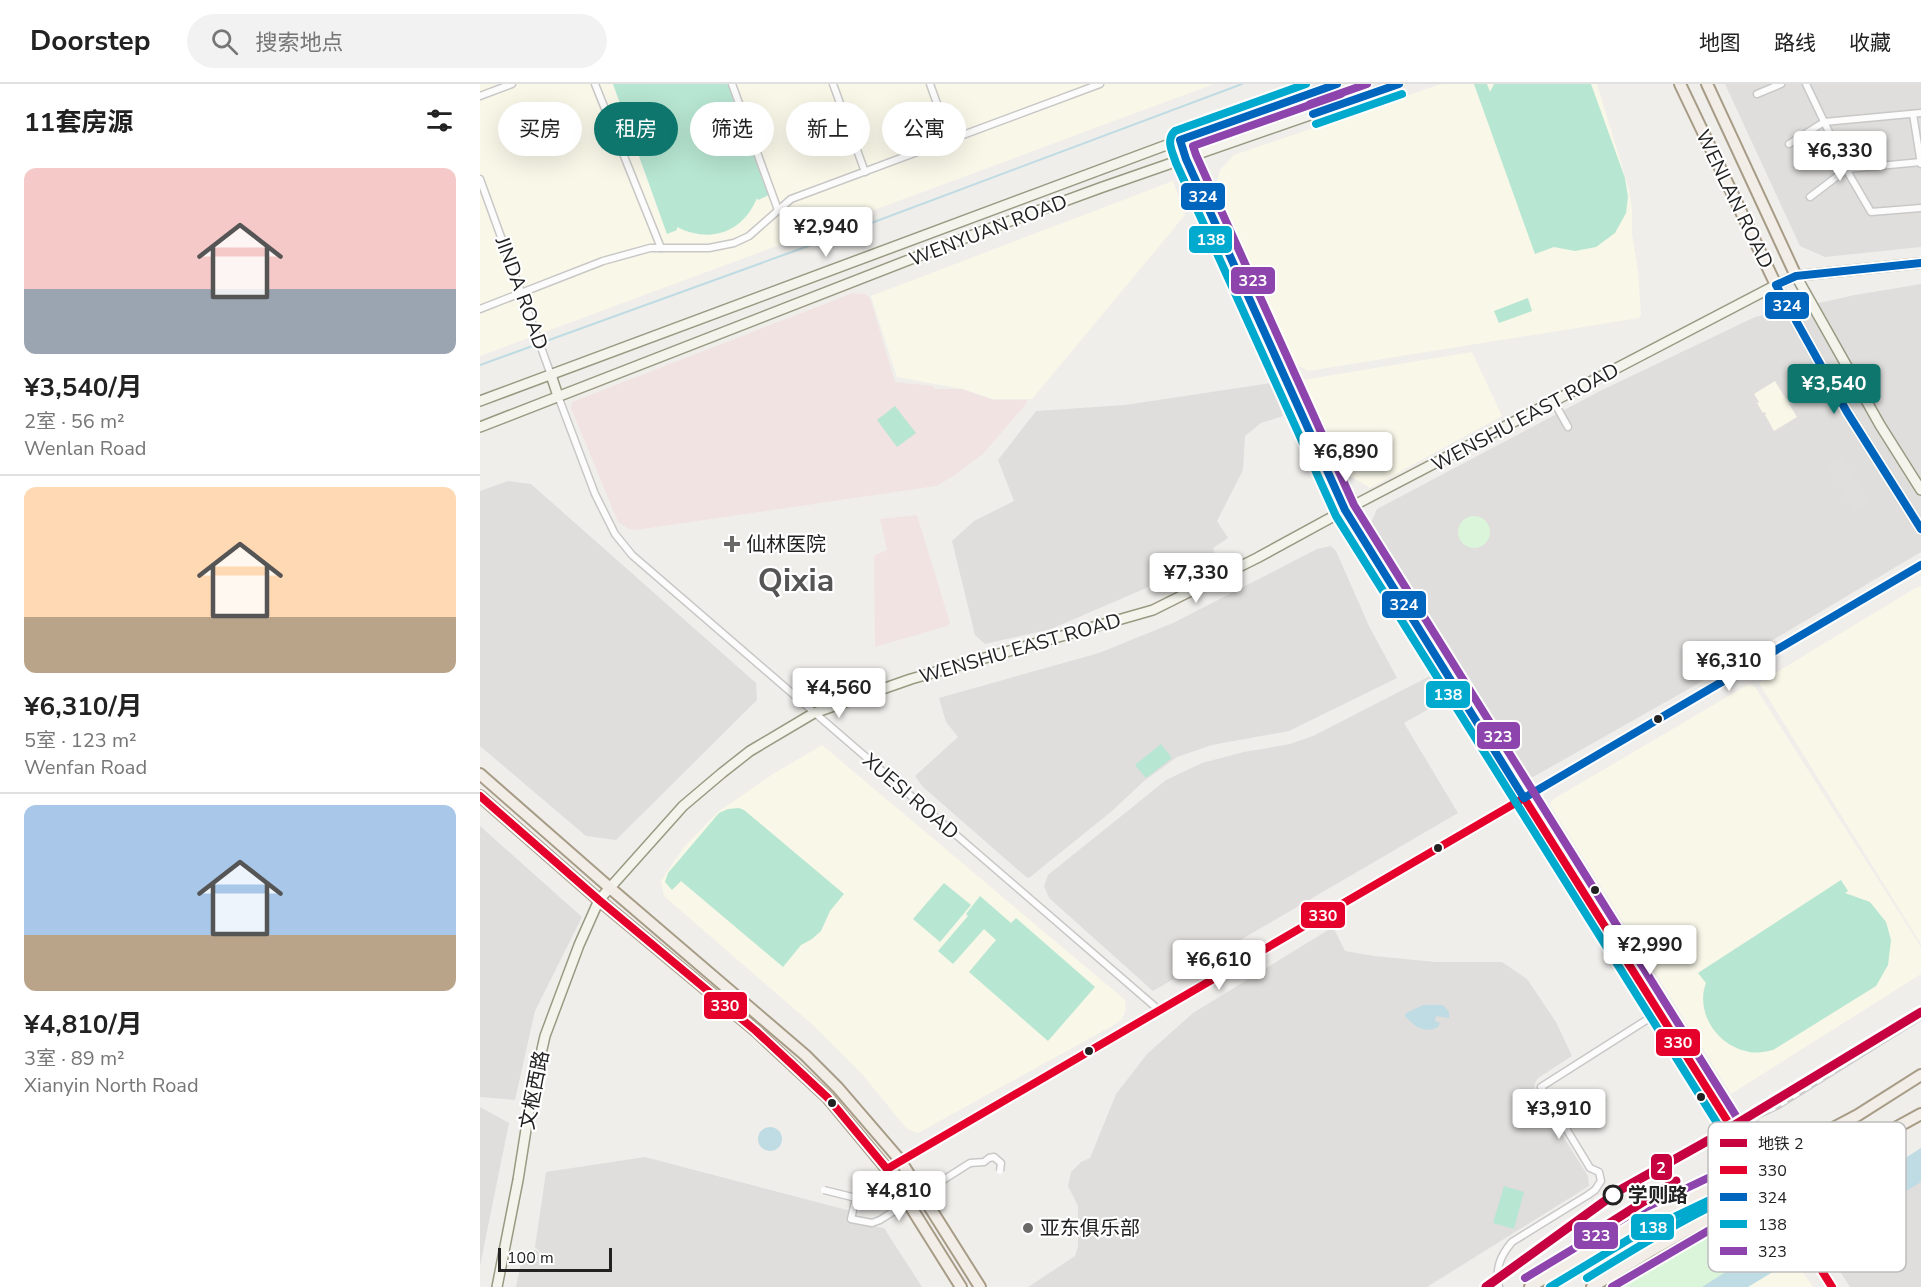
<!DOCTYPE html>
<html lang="zh">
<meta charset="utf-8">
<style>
:root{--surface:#fff;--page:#f2f2f2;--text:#222;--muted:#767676;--line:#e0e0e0;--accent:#0f766e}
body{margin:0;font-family:"Nunito Sans","Noto Sans SC",sans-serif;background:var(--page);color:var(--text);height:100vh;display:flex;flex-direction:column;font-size:22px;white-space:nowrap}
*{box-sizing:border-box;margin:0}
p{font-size:20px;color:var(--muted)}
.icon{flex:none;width:33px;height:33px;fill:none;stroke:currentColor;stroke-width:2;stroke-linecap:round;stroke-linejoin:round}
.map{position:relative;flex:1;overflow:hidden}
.details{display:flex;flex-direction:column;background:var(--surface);width:480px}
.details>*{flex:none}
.banner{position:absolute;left:18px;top:18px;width:570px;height:54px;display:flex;gap:12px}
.scale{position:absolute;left:18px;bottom:15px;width:114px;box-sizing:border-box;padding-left:6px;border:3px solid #222;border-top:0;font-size:16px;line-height:21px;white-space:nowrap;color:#222;-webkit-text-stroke:4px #fff;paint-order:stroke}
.price{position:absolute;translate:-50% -51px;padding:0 14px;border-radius:6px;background:#fff;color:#222;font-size:20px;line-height:39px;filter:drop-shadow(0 2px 3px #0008)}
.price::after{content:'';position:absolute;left:50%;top:36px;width:18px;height:14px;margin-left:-9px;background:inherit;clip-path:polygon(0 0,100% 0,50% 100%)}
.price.current{background:var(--accent);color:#fff}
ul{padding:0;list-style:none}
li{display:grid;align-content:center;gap:12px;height:318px;padding:0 24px}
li+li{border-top:2px solid var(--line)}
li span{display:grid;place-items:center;height:186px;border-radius:12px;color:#555}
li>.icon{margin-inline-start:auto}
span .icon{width:108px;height:108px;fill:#fffc;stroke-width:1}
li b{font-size:26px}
h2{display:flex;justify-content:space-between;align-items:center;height:72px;padding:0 24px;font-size:26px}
.chip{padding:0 21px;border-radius:27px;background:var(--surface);box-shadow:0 6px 24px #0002;font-size:21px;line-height:54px}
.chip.current{background:var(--accent);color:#fff}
header{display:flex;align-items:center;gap:36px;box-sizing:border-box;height:84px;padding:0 30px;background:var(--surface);border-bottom:2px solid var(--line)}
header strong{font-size:28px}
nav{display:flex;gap:33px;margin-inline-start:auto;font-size:21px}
.search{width:420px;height:54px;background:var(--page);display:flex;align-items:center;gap:15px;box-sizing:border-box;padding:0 21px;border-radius:33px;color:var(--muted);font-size:22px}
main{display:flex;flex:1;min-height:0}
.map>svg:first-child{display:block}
.residential{fill:#dfdedc}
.commercial{fill:#f1e3e1}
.education{fill:#f8f7e8}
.park{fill:#daf5da}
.pitch{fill:#b7e6d2}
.parking{fill:#e0dfde}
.water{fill:#bfdbe3}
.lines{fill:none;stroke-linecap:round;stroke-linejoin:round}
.stream{stroke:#bfdbe3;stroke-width:2}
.street-casing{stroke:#c9c8c7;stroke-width:9}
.secondary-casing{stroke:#999a82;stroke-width:12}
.primary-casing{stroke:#a79c86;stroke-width:14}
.street{stroke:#fdfcfc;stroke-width:6}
.secondary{stroke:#f4f4ed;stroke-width:9}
.primary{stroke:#f3ede7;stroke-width:10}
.rail-casing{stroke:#ccc;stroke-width:4.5}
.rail{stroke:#fff;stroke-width:2;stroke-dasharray:7;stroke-linecap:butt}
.street-bridge-casing{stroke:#c9c8c7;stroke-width:9;stroke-linecap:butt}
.street-bridge{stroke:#fdfcfc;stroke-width:6}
.bus-1-casing{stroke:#fff;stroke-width:12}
.bus-2-casing{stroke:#fff;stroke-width:12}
.bus-3-casing{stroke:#fff;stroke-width:12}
.bus-4-casing{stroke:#fff;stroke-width:12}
.bus-1{stroke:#e4002b;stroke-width:8}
.bus-2{stroke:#0065bd;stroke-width:8}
.bus-3{stroke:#00a9ce;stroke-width:8}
.bus-4{stroke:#8e44ad;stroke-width:8}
.metro-1-casing{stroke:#fff;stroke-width:14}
.metro-1{stroke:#c7003f;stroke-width:9}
.poi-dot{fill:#6a6968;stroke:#fff;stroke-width:2}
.bus-dot{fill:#222;stroke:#fff;stroke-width:2}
.stop-dot{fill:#fff;stroke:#222;stroke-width:3}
.labels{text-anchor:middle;stroke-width:4.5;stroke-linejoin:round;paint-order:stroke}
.street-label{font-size:20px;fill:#222;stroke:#fff}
.poi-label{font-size:20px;fill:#222;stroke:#fff;text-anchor:start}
.stop-label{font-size:20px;font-weight:bold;fill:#222;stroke:#fff;text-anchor:start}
.town-label{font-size:32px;font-weight:bold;fill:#555;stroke:#fff}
.key{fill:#fff;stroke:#bdbdbd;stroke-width:1.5}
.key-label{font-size:16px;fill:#222}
.line-badge{stroke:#fff;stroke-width:2}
.badge-label{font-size:16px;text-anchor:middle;font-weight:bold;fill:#fff}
</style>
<header>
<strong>Doorstep</strong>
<div class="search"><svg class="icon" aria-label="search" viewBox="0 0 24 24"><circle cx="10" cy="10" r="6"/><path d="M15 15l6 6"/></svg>搜索地点</div>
<nav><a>地图</a><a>路线</a><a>收藏</a></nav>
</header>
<main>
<section class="details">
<h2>11套房源<svg class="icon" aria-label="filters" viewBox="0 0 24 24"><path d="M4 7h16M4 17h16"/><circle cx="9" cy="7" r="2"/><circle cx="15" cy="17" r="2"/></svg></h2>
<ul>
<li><span style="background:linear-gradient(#f6c9c9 65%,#9aa5b1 0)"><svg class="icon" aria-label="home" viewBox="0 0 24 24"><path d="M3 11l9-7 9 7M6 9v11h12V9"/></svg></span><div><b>¥3,540/月</b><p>2室 · 56 m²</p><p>Wenlan Road</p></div></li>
<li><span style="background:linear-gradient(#ffd9b3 70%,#b9a48a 0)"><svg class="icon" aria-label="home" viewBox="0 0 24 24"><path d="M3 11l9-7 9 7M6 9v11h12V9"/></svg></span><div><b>¥6,310/月</b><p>5室 · 123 m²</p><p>Wenfan Road</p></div></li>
<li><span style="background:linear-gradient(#a9c7e8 70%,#b9a48a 0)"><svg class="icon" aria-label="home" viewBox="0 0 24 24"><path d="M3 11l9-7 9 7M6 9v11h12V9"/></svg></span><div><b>¥4,810/月</b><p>3室 · 89 m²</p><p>Xianyin North Road</p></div></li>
</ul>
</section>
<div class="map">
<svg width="1441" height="1203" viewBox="0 0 1441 1203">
<rect width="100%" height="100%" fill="#f0eeeb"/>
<g class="residential">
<polygon points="1245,0 1441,0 1441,163 1345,173 1320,162"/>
<polygon points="1441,200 1441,468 1244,585 1053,693 1043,691 888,446 897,425 1120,307 1275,233 1375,211"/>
<polygon points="791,299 803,332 781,339 765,352 763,386 737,437 748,454 733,464 736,474 571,545 505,560 495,551 472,457 494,437 534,417 518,376 556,327 645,321"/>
<polygon points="28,397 51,400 276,599 277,616 136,756 106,752 0,662 0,407"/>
<polygon points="851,462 856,467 889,542 917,594 809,647 732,661 697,673 664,697 632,727 549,794 545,792 443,703 435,692 478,653 466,638 459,614 619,569 693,539 837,465"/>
<polygon points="950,592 967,615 924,639 978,729 673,907 569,814 564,802 568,791 686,696 722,679 764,668 810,660 833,652"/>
<polygon points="0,742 102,833 55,927 35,1016 0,1013"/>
<polygon points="853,843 865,867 894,872 956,878 1022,878 1047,895 1076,938 1092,972 1058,994 1055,999 1054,1006 1108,1092 1109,1102 947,1203 548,1203 595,1172 598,1163 598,1122 588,1102 591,1088 601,1078 610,1074 636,1010 667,970 713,929"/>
<polygon points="0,1023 29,1039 0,1182"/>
<polygon points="165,1073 371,1127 369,1137 404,1144 442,1203 36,1203 43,1170 47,1167 56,1166 64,1172 55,1163 66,1088"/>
<polygon points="1441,1094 1441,1203 1370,1203 1341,1157"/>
</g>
<g class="commercial">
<polygon points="373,209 385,210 390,214 415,298 453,302 454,305 482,305 513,316 547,316 546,320 503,370 472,393 456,402 156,446 149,445 138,438 91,324 92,318"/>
<polygon points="437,431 470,539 467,542 395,563 394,475 395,471 407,466 400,435"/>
</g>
<g class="education">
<polygon points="0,0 734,0 0,272"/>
<polygon points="961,0 1117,0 1149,105 1152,126 1152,150 1158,187 1161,230 1159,234 828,287 816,280 736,100 740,86 754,71"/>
<polygon points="693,97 705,131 552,315 513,315 483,305 417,293 391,212"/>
<polygon points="992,268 1022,332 890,404 868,391 823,296"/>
<polygon points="1295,297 1317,333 1294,347 1285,331 1286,330 1285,328 1283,329 1277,319 1279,318 1274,310"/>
<polygon points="1441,502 1441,860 1279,599 1437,503"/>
<polygon points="1269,600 1275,603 1441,863 1441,890 1251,1010 1070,721 1072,716"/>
<polygon points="342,661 645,916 646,925 642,935 632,942 438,1049 427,1045 382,990 335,943 184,812 181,797 204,763 238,728 293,690"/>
<polygon points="1313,1174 1333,1203 1255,1203"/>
</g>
<g class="park">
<circle cx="994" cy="448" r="16"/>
<polygon points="1275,1134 1287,1134 1293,1140 1301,1156 1223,1203 1128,1203 1250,1138 1252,1145"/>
</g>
<g class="pitch">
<path d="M133,0H249L289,111L278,116L277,114C263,148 231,160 197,143V146L187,150Z"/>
<polygon points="994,0 1007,0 1010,8 1014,0 1111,0 1145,94 1148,113 1146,129 1135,149 1116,163 1095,167 1074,163 1055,170"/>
<polygon points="1048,214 1052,227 1019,239 1014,227"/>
<polygon points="415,322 436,349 417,363 397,336"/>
<polygon points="681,660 692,674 666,694 655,681"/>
<polygon points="259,724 264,726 364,810 350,827 341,847 332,855 321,861 303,883 201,797 192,806 185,798 188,789 239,729 248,725"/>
<path d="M1361,796L1368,807L1365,809L1390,818L1406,838L1411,856L1408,881L1396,902L1293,966C1284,968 1275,970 1266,967C1237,961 1215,928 1226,899L1218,889Z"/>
<polygon points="464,799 491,821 460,858 433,835"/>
<polygon points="500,812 531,839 536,834 615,903 568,957 489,888 516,856 504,845 473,880 458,867 488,832 486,830"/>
<polygon points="1024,1102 1044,1108 1034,1145 1013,1139"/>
</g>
<polygon class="parking" points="1361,371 1391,418 1375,428 1346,381"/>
<g class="water">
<path d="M943,921H963L969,928V934L956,932L955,937L960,939L958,943C944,950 935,943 925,932L926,929Z"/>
<circle cx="290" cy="1055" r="12"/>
<polygon points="1441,1064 1441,1098 1268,1203 1222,1203"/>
</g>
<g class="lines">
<polyline class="stream" points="0,281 378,144 762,0"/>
<defs>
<g id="street">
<polyline points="115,0 181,164"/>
<polyline points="252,0 298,126"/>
<polyline points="353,0 385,88"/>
<polyline points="450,0 470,56"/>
<polyline points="1326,0 1370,92 1391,128 1441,124"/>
<polyline points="1277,10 1301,0"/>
<polyline points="0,12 32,0"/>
<polyline points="1433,30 1441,80"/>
<polyline points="700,56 706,75 865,426 1275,1083 1352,1203"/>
<polyline points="1309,60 1344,38 1441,29"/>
<polyline points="0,95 71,291"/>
<polyline points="1330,113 1367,85 1441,78"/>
<polyline points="0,225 123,177 170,164 229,164 254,159 269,152 311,115 620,0"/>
<polyline points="78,312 115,410 135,450 152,471 680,927"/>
<polyline points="1074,318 1088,343"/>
<polyline points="1231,579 1242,598"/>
<polyline points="407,1085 420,1076 680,927 1441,481"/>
<path d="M1019,1203C1015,1185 1020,1172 1032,1158L1108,1111L1115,1106L1121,1097L1119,1088L1110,1084L1061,1003L1179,928"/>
</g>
<g id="secondary">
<polyline points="1316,192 1400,341 1441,406"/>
<polyline points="1296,201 1367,328 1441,445"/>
<polyline points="71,291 78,312"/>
<polyline points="0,317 700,56 857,0"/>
<polyline points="0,343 503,147 620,104 919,0"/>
<polyline points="17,1203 38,1096 51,1014 65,952 99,861 119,816 203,722 242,689 270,667 334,629 431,595 673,526 777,474 865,426 1296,201 1316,192 1441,179"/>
</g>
<g id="primary">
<polyline points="1200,0 1296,201"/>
<polyline points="1227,0 1316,192"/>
<polyline points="0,690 130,804 325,971 358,1004 420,1076 500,1203"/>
<polyline points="0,712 119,816 276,947 348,1014 407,1085 481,1203"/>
<path d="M1323,1060C1323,1075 1325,1080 1339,1086"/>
<path d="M1230,1103C1242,1110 1242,1115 1240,1128"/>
<polyline points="1050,1203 1151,1142 1323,1060 1378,1031 1441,991"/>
<polyline points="1112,1203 1169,1168 1240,1128 1339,1086 1441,1030"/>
</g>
</defs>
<use href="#street" class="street-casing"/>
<use href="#secondary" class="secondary-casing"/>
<use href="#primary" class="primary-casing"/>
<use href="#street" class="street"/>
<use href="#secondary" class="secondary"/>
<use href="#primary" class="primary"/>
<defs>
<g id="rail">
<polyline points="1238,1051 1297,1024 1441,934"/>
<polyline points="1239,1069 1278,1039"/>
</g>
</defs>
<use href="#rail" class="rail-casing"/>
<use href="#rail" class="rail"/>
<defs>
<polyline id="street-bridge" points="344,1106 376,1114 371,1135 392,1139 400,1136 490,1079 504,1078 509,1074 514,1073 521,1079 520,1087"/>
</defs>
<use href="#street-bridge" class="street-bridge-casing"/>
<use href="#street-bridge" class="street-bridge"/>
<defs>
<g id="bus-1">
<polyline points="0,712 119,816 276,947 348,1014 407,1085 1044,714"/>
<polyline points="1044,714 1352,1203"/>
</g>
<g id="bus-2">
<polyline points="857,0 700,56 706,75 865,426 1044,714"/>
<polyline points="833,30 919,0"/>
<polyline points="1441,179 1316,192 1296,201 1367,328 1441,445"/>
<polyline points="1044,714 1441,481"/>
</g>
<g id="bus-3">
<path d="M826,0L695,47C685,56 693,69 696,79L856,432L1276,1101C1216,1127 1162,1160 1107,1194"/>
<polyline points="836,40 922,10"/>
<polyline points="1070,1203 1156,1151 1280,1092"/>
</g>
<g id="bus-4">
<polyline points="861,10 713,62 716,71 874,421 1301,1104 1301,1110 1296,1115 1245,1137 1132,1203"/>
<polyline points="830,20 887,0"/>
<polyline points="1045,1194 1146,1133 1270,1074"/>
</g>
</defs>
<use href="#bus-1" class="bus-1-casing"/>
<use href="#bus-2" class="bus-2-casing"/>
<use href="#bus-3" class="bus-3-casing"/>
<use href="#bus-4" class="bus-4-casing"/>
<use href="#bus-1" class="bus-1"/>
<use href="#bus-2" class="bus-2"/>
<use href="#bus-3" class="bus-3"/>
<use href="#bus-4" class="bus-4"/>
<defs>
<g id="metro-1">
<polyline points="1111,1151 1196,1097"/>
<polyline points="1006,1203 1140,1106 1238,1051 1441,928"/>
</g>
</defs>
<use href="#metro-1" class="metro-1-casing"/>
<use href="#metro-1" class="metro-1"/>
</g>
<g class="poi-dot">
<path d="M249 451h6v6h6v6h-6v6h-6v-6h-6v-6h6z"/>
<circle cx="548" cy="1144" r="6"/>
</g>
<g class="bus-dot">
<circle cx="1178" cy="635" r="5"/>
<circle cx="958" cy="764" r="5"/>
<circle cx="1115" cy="806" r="5"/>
<circle cx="609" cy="967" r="5"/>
<circle cx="1221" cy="1013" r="5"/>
<circle cx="352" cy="1019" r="5"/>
</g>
<circle class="stop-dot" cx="1133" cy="1111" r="9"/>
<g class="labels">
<g class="street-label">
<text transform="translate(1255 115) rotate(64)" y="7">WENLAN ROAD</text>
<text transform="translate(508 146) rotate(-21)" y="7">WENYUAN ROAD</text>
<text transform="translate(42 209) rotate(70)" y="7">JINDA ROAD</text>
<text transform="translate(1045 333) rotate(-28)" y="7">WENSHU EAST ROAD</text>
<text transform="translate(540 564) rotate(-16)" y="7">WENSHU EAST ROAD</text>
<text transform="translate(431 712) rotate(41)" y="7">XUESI ROAD</text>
<text transform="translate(54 1006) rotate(-79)" y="7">文枢西路</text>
</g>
<g class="poi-label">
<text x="266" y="467">仙林医院</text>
<text x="560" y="1151">亚东俱乐部</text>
</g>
<g class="stop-label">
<text x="1148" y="1118">学则路</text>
</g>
<g class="town-label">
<text x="316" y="507">Qixia</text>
</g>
</g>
<rect x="1228" y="1038" width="198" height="150" rx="9" class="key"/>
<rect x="1240" y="1055" width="27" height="8" fill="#c7003f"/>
<rect x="1240" y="1082" width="27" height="8" fill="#e4002b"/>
<rect x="1240" y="1109" width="27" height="8" fill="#0065bd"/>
<rect x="1240" y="1136" width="27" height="8" fill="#00a9ce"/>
<rect x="1240" y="1163" width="27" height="8" fill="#8e44ad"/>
<g class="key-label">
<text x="1278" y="1065">地铁 2</text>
<text x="1278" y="1092">330</text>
<text x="1278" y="1119">324</text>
<text x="1278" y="1146">138</text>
<text x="1278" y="1173">323</text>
</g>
<g class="line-badge">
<rect x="700" y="98" width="46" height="29" rx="6" fill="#0065bd"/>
<rect x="708" y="141" width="45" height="29" rx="6" fill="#00a9ce"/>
<rect x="750" y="182" width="46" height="29" rx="6" fill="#8e44ad"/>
<rect x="1284" y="207" width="46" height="29" rx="6" fill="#0065bd"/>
<rect x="901" y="506" width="46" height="29" rx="6" fill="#0065bd"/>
<rect x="945" y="596" width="46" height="29" rx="6" fill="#00a9ce"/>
<rect x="996" y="637" width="45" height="29" rx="6" fill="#8e44ad"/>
<rect x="820" y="817" width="46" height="28" rx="6" fill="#e4002b"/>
<rect x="223" y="907" width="45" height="29" rx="6" fill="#e4002b"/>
<rect x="1175" y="944" width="46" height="29" rx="6" fill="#e4002b"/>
<rect x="1170" y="1069" width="23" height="28" rx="6" fill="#c7003f"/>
<rect x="1150" y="1129" width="45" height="28" rx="6" fill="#00a9ce"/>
<rect x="1093" y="1137" width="46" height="29" rx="6" fill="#8e44ad"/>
</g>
<g class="badge-label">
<text x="723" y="118">324</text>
<text x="731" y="161">138</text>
<text x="773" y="202">323</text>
<text x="1307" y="227">324</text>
<text x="924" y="526">324</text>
<text x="968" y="616">138</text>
<text x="1018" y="658">323</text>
<text x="843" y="837">330</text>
<text x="245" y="927">330</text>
<text x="1198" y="964">330</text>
<text x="1181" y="1089">2</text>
<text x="1173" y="1149">138</text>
<text x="1116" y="1157">323</text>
</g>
</svg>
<div class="scale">100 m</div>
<b class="price" style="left:1360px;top:98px">¥6,330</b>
<b class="price" style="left:346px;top:174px">¥2,940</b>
<b class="price current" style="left:1354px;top:331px">¥3,540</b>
<b class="price" style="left:866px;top:399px">¥6,890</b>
<b class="price" style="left:716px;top:520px">¥7,330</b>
<b class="price" style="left:1249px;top:608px">¥6,310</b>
<b class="price" style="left:359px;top:635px">¥4,560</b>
<b class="price" style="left:1170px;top:892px">¥2,990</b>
<b class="price" style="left:739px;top:907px">¥6,610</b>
<b class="price" style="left:1079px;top:1056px">¥3,910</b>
<b class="price" style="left:419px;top:1138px">¥4,810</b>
<div class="banner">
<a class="chip">买房</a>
<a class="chip current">租房</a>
<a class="chip">筛选</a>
<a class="chip">新上</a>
<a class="chip">公寓</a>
</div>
</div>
</main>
